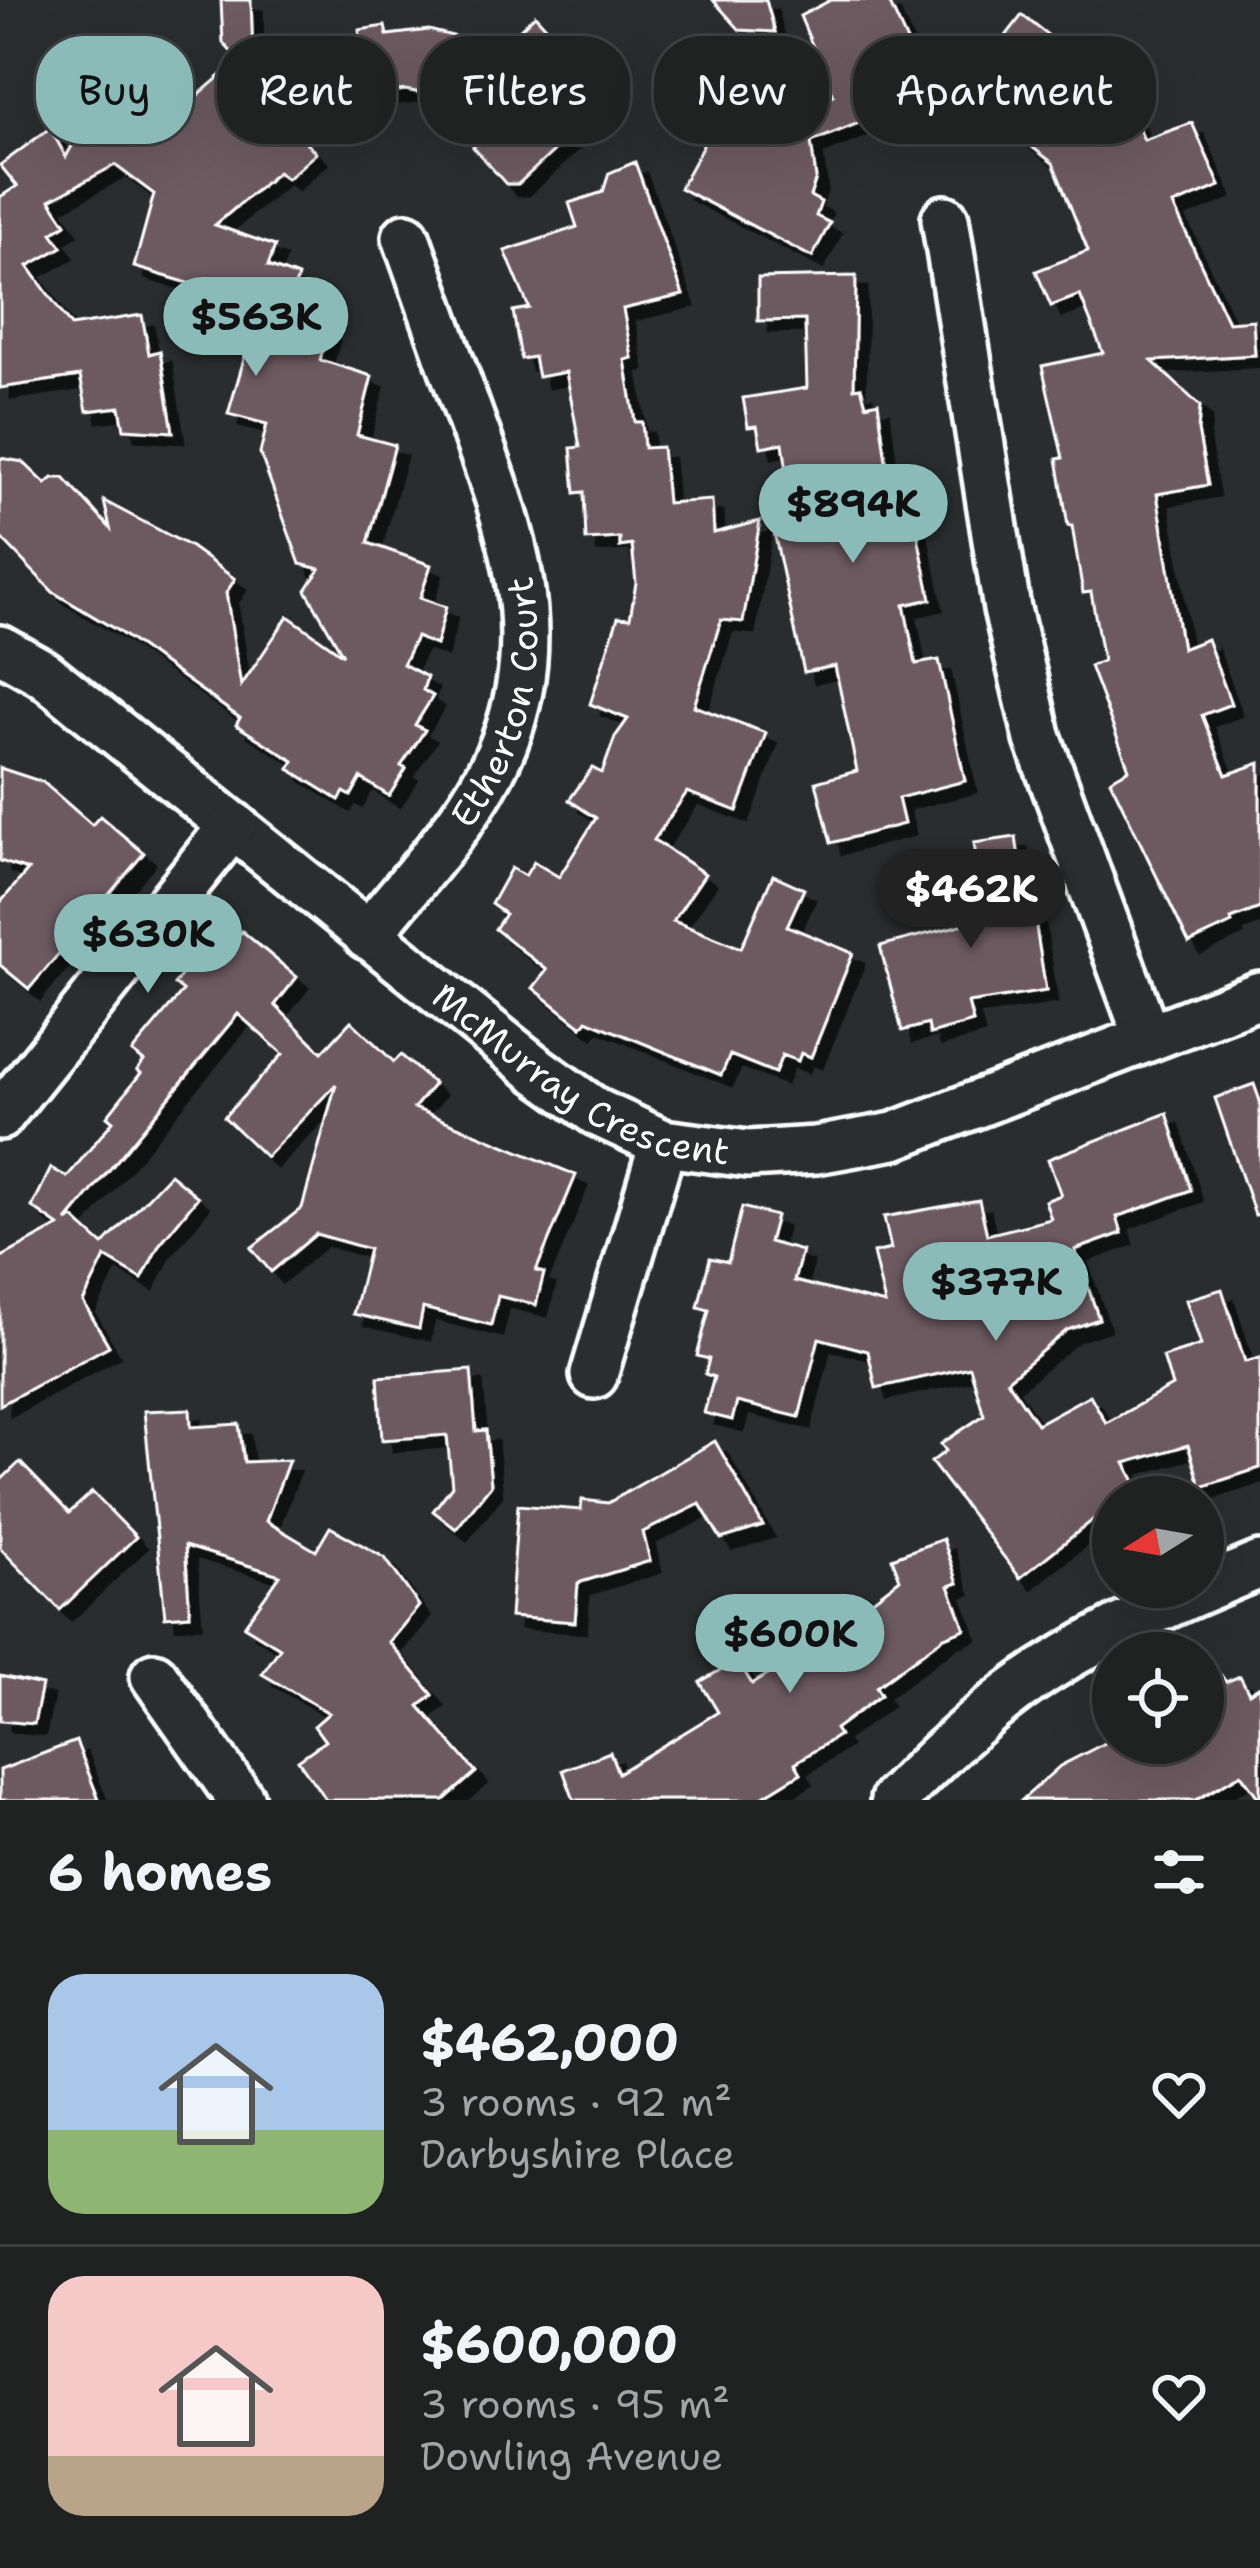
<!DOCTYPE html>
<meta charset="utf-8">
<style>
:root{--surface:#202222;--page:#2d2f2f;--text:#f1f3f6;--muted:#a2a4a5;--line:#3d3f40;--accent:#8bbbb9}
body{margin:0;font-family:"Shantell Sans",sans-serif;background:var(--page);color:var(--text);height:100vh;display:flex;flex-direction:column;font-size:45px;white-space:nowrap}
*{box-sizing:border-box;margin:0}
p{font-size:39px;color:var(--muted)}
.icon{flex:none;width:66px;height:66px;fill:none;stroke:currentColor;stroke-width:2;stroke-linecap:round;stroke-linejoin:round}
.map{position:relative;height:1800px;overflow:hidden}
.drawer{display:flex;flex-direction:column;background:var(--surface);flex:1}
.drawer>*{flex:none}
.banner{position:absolute;left:36px;top:36px;width:1188px;height:108px;display:flex;gap:24px}
.needle{width:78px;rotate:259deg}
.fabs{position:absolute;left:1092px;top:1476px;display:grid;gap:24px}
.fabs a{display:grid;place-items:center;width:132px;height:132px;border-radius:50%;background:var(--surface);box-shadow:0 12px 48px #0002,0 0 0 3px var(--line);font-size:60px}
.price{position:absolute;translate:-50% -102px;padding:0 27px;border-radius:42px;background:var(--accent);color:#111;font-size:39px;line-height:78px;filter:drop-shadow(0 3px 6px #0008)}
.price::after{content:'';position:absolute;left:50%;top:72px;width:36px;height:27px;margin-left:-18px;background:inherit;clip-path:polygon(0 0,100% 0,50% 100%)}
.price.active{background:#222;color:#fff}
ul{padding:0;list-style:none}
li{display:flex;align-items:center;gap:36px;height:300px;padding:0 48px}
li+li{border-top:3px solid var(--line)}
li span{display:grid;place-items:center;flex:none;width:336px;height:240px;border-radius:36px;color:#555}
li>.icon{margin-inline-start:auto}
span .icon{width:144px;height:144px;fill:#fffc;stroke-width:1}
li b{font-size:51px}
h2{display:flex;justify-content:space-between;align-items:center;height:144px;padding:0 48px;font-size:51px}
.pill{padding:0 42px;border-radius:48px;background:var(--surface);box-shadow:0 12px 48px #0002,0 0 0 3px var(--line);font-size:42px;line-height:108px}
.pill.active{background:var(--accent);color:#111}
.map>svg:first-child{display:block}
.building{fill:#6c5a61;stroke:#fff;stroke-width:3;filter:url(#shadow)}
.lines{fill:none;stroke-linecap:round;stroke-linejoin:round}
.minor-casing{stroke:#fff;stroke-width:54}
.minor{stroke:#2a2d2e;stroke-width:45}
.labels{text-anchor:middle;stroke-width:9;stroke-linejoin:round;paint-order:stroke}
.street-label{font-size:36px;fill:#fff;stroke:#2a2d2e}
</style>
<div class="map">
<svg width="1260" height="1800" viewBox="0 0 1260 1800">
<defs>
<filter id="shadow"><feDropShadow dx="11" dy="11" stdDeviation="0" flood-color="#0009"/></filter>
</defs>
<rect width="100%" height="100%" fill="#2a2d2e"/>
<filter id="ink" filterUnits="userSpaceOnUse"><feTurbulence type="fractalNoise" baseFrequency=".00833" numOctaves="2"/><feDisplacementMap in="SourceGraphic" scale="24" xChannelSelector="R" yChannelSelector="G"/><feConvolveMatrix kernelMatrix="1 2 1 2 8 2 1 2 1" color-interpolation-filters="sRGB"/></filter>
<g filter="url(#ink)">
<g class="building">
<polygon points="221,0 251,0 253,55 360,40 359,30 385,26 387,35 429,30 500,48 535,15 611,98 518,184 506,184 473,147 491,131 440,75 427,94 405,90 371,95 364,109 295,131 316,153 287,179 278,172 215,225 275,246 268,266 298,277 284,319 328,329 320,360 372,376 357,435 395,445 368,543 431,565 420,598 446,607 436,645 416,637 403,664 427,677 423,690 433,696 415,725 425,730 401,766 406,769 389,796 361,778 351,796 344,792 339,800 289,769 294,761 236,725 240,718 118,631 53,592 0,537 0,458 23,462 46,484 53,478 64,478 110,528 104,501 191,547 235,579 226,593 241,686 288,616 343,655 306,590 320,569 300,564 260,453 267,424 228,414 260,304 134,267 154,194 115,165 50,200 66,224 52,233 62,247 28,266 71,326 142,315 149,354 160,351 173,432 124,429 120,407 87,411 80,376 0,388 0,197 17,186 0,165 50,128 66,157 110,75 174,116 239,60 223,43"/>
<polygon points="713,0 766,0 775,32 740,30"/>
<polygon points="831,0 888,0 933,99 884,121 881,114 811,142 816,178 810,196 821,202 816,216 830,223 812,257 680,188 722,110 757,130 833,95 800,16"/>
<polygon points="1022,15 1108,82 1115,74 1144,140 1192,123 1220,186 1173,205 1228,322 1253,320 1255,355 1152,361 1200,406 1198,430 1208,485 1157,494 1182,649 1207,639 1231,704 1202,715 1226,775 1260,763 1260,908 1231,919 1232,923 1189,943 1110,780 1129,769 1090,666 1103,661 1091,592 1083,593 1072,526 1068,526 1057,459 1063,458 1042,366 1103,353 1080,295 1051,306 1036,271 1088,251 1053,163 962,93"/>
<polygon points="635,162 683,295 623,309 632,358 625,360 635,422 642,422 644,448 662,447 667,503 712,500 714,533 760,521 743,622 721,620 694,706 766,733 737,811 687,792 654,840 705,874 673,921 741,948 773,875 804,889 787,926 853,953 811,1057 801,1053 798,1061 782,1055 775,1073 730,1055 721,1075 587,1020 582,1027 533,988 547,970 495,929 505,914 491,904 511,868 525,876 534,862 559,877 596,818 569,800 592,768 602,773 615,737 628,719 590,704 618,617 630,618 636,583 632,545 620,547 620,538 586,540 584,492 575,493 571,448 580,447 566,372 538,377 534,357 521,359 513,311 529,308 505,251 577,227 569,203 603,192 609,173"/>
<polygon points="856,276 854,388 861,387 866,405 878,402 889,483 906,480 931,599 904,605 916,664 939,660 965,781 898,798 904,824 831,843 816,782 857,771 835,666 804,672 771,518 793,512 783,443 761,447 757,426 748,427 743,398 807,388 805,320 758,321 758,278"/>
<polygon points="0,768 43,782 92,825 100,816 144,853 29,989 0,965 0,903 28,870 0,861"/>
<polygon points="1016,837 1021,872 1027,870 1046,991 968,1003 973,1022 930,1034 928,1024 902,1031 880,946 984,919 974,843"/>
<polygon points="242,931 297,977 275,1005 322,1052 351,1021 394,1062 401,1055 434,1084 414,1108 576,1175 536,1271 544,1273 536,1305 498,1296 491,1325 423,1308 419,1329 353,1314 369,1249 316,1234 271,1272 251,1248 302,1208 336,1084 266,1157 224,1117 283,1054 238,1014 67,1221 73,1218 103,1245 170,1174 198,1197 159,1245 142,1279 105,1257 83,1302 109,1346 0,1405 0,1258 59,1226 32,1207 51,1168 67,1177 113,1121 107,1116 141,1073 137,1070 144,1061 132,1052 183,991 174,984 208,944 221,955"/>
<polygon points="1254,1084 1260,1101 1260,1214 1255,1215 1215,1098"/>
<polygon points="1167,1113 1191,1190 1117,1217 1122,1233 1075,1250 1099,1319 1067,1330 1007,1380 1037,1424 1090,1395 1106,1423 1172,1386 1163,1357 1201,1345 1186,1300 1222,1289 1245,1362 1260,1358 1260,1468 1201,1487 1188,1445 1125,1463 1139,1489 1126,1497 1113,1497 1113,1504 1020,1578 931,1462 946,1451 941,1444 984,1415 970,1367 876,1388 868,1351 819,1338 799,1417 737,1402 732,1420 704,1413 714,1377 705,1374 709,1359 697,1356 709,1310 698,1307 710,1258 728,1262 742,1207 776,1216 769,1242 802,1251 794,1281 885,1304 873,1253 891,1249 884,1217 979,1200 987,1235 1051,1219 1045,1201 1061,1195 1048,1159"/>
<polygon points="471,1370 476,1431 486,1430 491,1485 456,1529 433,1511 452,1486 447,1435 382,1440 378,1377"/>
<polygon points="190,1409 191,1427 239,1424 244,1462 289,1460 266,1521 316,1551 330,1527 385,1558 419,1606 389,1642 433,1695 419,1706 476,1772 444,1800 326,1800 298,1760 325,1741 314,1726 329,1713 262,1674 280,1648 244,1626 280,1575 185,1546 190,1615 165,1617 144,1411"/>
<polygon points="715,1441 763,1526 721,1539 700,1504 643,1532 650,1561 578,1583 575,1622 510,1617 518,1505 581,1510 582,1500 608,1503"/>
<polygon points="20,1462 69,1513 92,1492 136,1537 60,1610 0,1548 0,1481"/>
<polygon points="943,1539 958,1583 949,1586 965,1629 944,1637 876,1687 881,1695 835,1729 839,1735 795,1763 801,1773 757,1800 574,1800 563,1770 610,1752 618,1773 718,1712 700,1682 737,1660 752,1684 804,1652 786,1628 822,1601 840,1625 900,1579 892,1558"/>
<polygon points="1221,1675 1226,1682 1240,1676 1249,1693 1260,1686 1260,1800 1241,1774 1196,1800 1022,1800 1060,1766 1105,1743 1203,1743 1203,1686"/>
<polygon points="0,1676 42,1685 34,1724 0,1721"/>
<polygon points="76,1741 99,1800 0,1800 0,1770"/>
</g>
<g class="lines">
<defs>
<g id="minor">
<polyline points="945,219 1007,609 1038,739 1147,1037"/>
<path id="s1" d="M0,649L43,673L533,1067L596,1112L663,1143L748,1154L816,1150L894,1136L1260,995"/>
<path id="s2" d="M367,936C415,876 475,816 504,743C549,628 510,526 470,417C449,357 427,297 406,237"/>
<polyline points="0,1116 233,825"/>
<polyline points="594,1375 663,1143"/>
<polyline points="154,1676 241,1800"/>
<path d="M894,1800C937,1756 991,1705 1042,1672C1111,1627 1185,1596 1260,1565"/>
</g>
</defs>
<use href="#minor" class="minor-casing"/>
<use href="#minor" class="minor"/>
</g>
</g>
<g class="labels">
<g class="street-label">
<text dy="13" stroke="none"><textPath href="#s2" startOffset="276">Etherton Court</textPath></text>
<text dy="13" stroke="none"><textPath href="#s1" startOffset="726">McMurray Crescent</textPath></text>
</g>
</g>
</svg>
<div class="fabs">
<a><svg class="needle" viewBox="-14 -14 28 28"><path d="M0-13l5 13h-10z" fill="#e53935"/><path d="M0 13l5-13h-10z" fill="#a2a4a5"/></svg></a>
<a><svg class="icon" aria-label="locate" viewBox="0 0 24 24"><circle cx="12" cy="12" r="6"/><path d="M12 2v4M12 18v4M2 12h4M18 12h4"/></svg></a>
</div>
<b class="price" style="left:256px;top:379px">$563K</b>
<b class="price" style="left:853px;top:566px">$894K</b>
<b class="price active" style="left:971px;top:951px">$462K</b>
<b class="price" style="left:148px;top:996px">$630K</b>
<b class="price" style="left:996px;top:1344px">$377K</b>
<b class="price" style="left:790px;top:1696px">$600K</b>
<div class="banner">
<a class="pill active">Buy</a>
<a class="pill">Rent</a>
<a class="pill">Filters</a>
<a class="pill">New</a>
<a class="pill">Apartment</a>
</div>
</div>
<section class="drawer">
<h2>6 homes<svg class="icon" aria-label="filters" viewBox="0 0 24 24"><path d="M4 7h16M4 17h16"/><circle cx="9" cy="7" r="2"/><circle cx="15" cy="17" r="2"/></svg></h2>
<ul>
<li><span style="background:linear-gradient(#a9c7e8 65%,#8fb573 0)"><svg class="icon" aria-label="home" viewBox="0 0 24 24"><path d="M3 11l9-7 9 7M6 9v11h12V9"/></svg></span><div><b>$462,000</b><p>3 rooms · 92 m²</p><p>Darbyshire Place</p></div><svg class="icon" aria-label="heart" viewBox="0 0 24 24"><path d="M12 20l-8-8c-3-5 5-10 8-4 3-6 11-1 8 4z"/></svg></li>
<li><span style="background:linear-gradient(#f6c9c9 75%,#b9a48a 0)"><svg class="icon" aria-label="home" viewBox="0 0 24 24"><path d="M3 11l9-7 9 7M6 9v11h12V9"/></svg></span><div><b>$600,000</b><p>3 rooms · 95 m²</p><p>Dowling Avenue</p></div><svg class="icon" aria-label="heart" viewBox="0 0 24 24"><path d="M12 20l-8-8c-3-5 5-10 8-4 3-6 11-1 8 4z"/></svg></li>
</ul>
</section>
